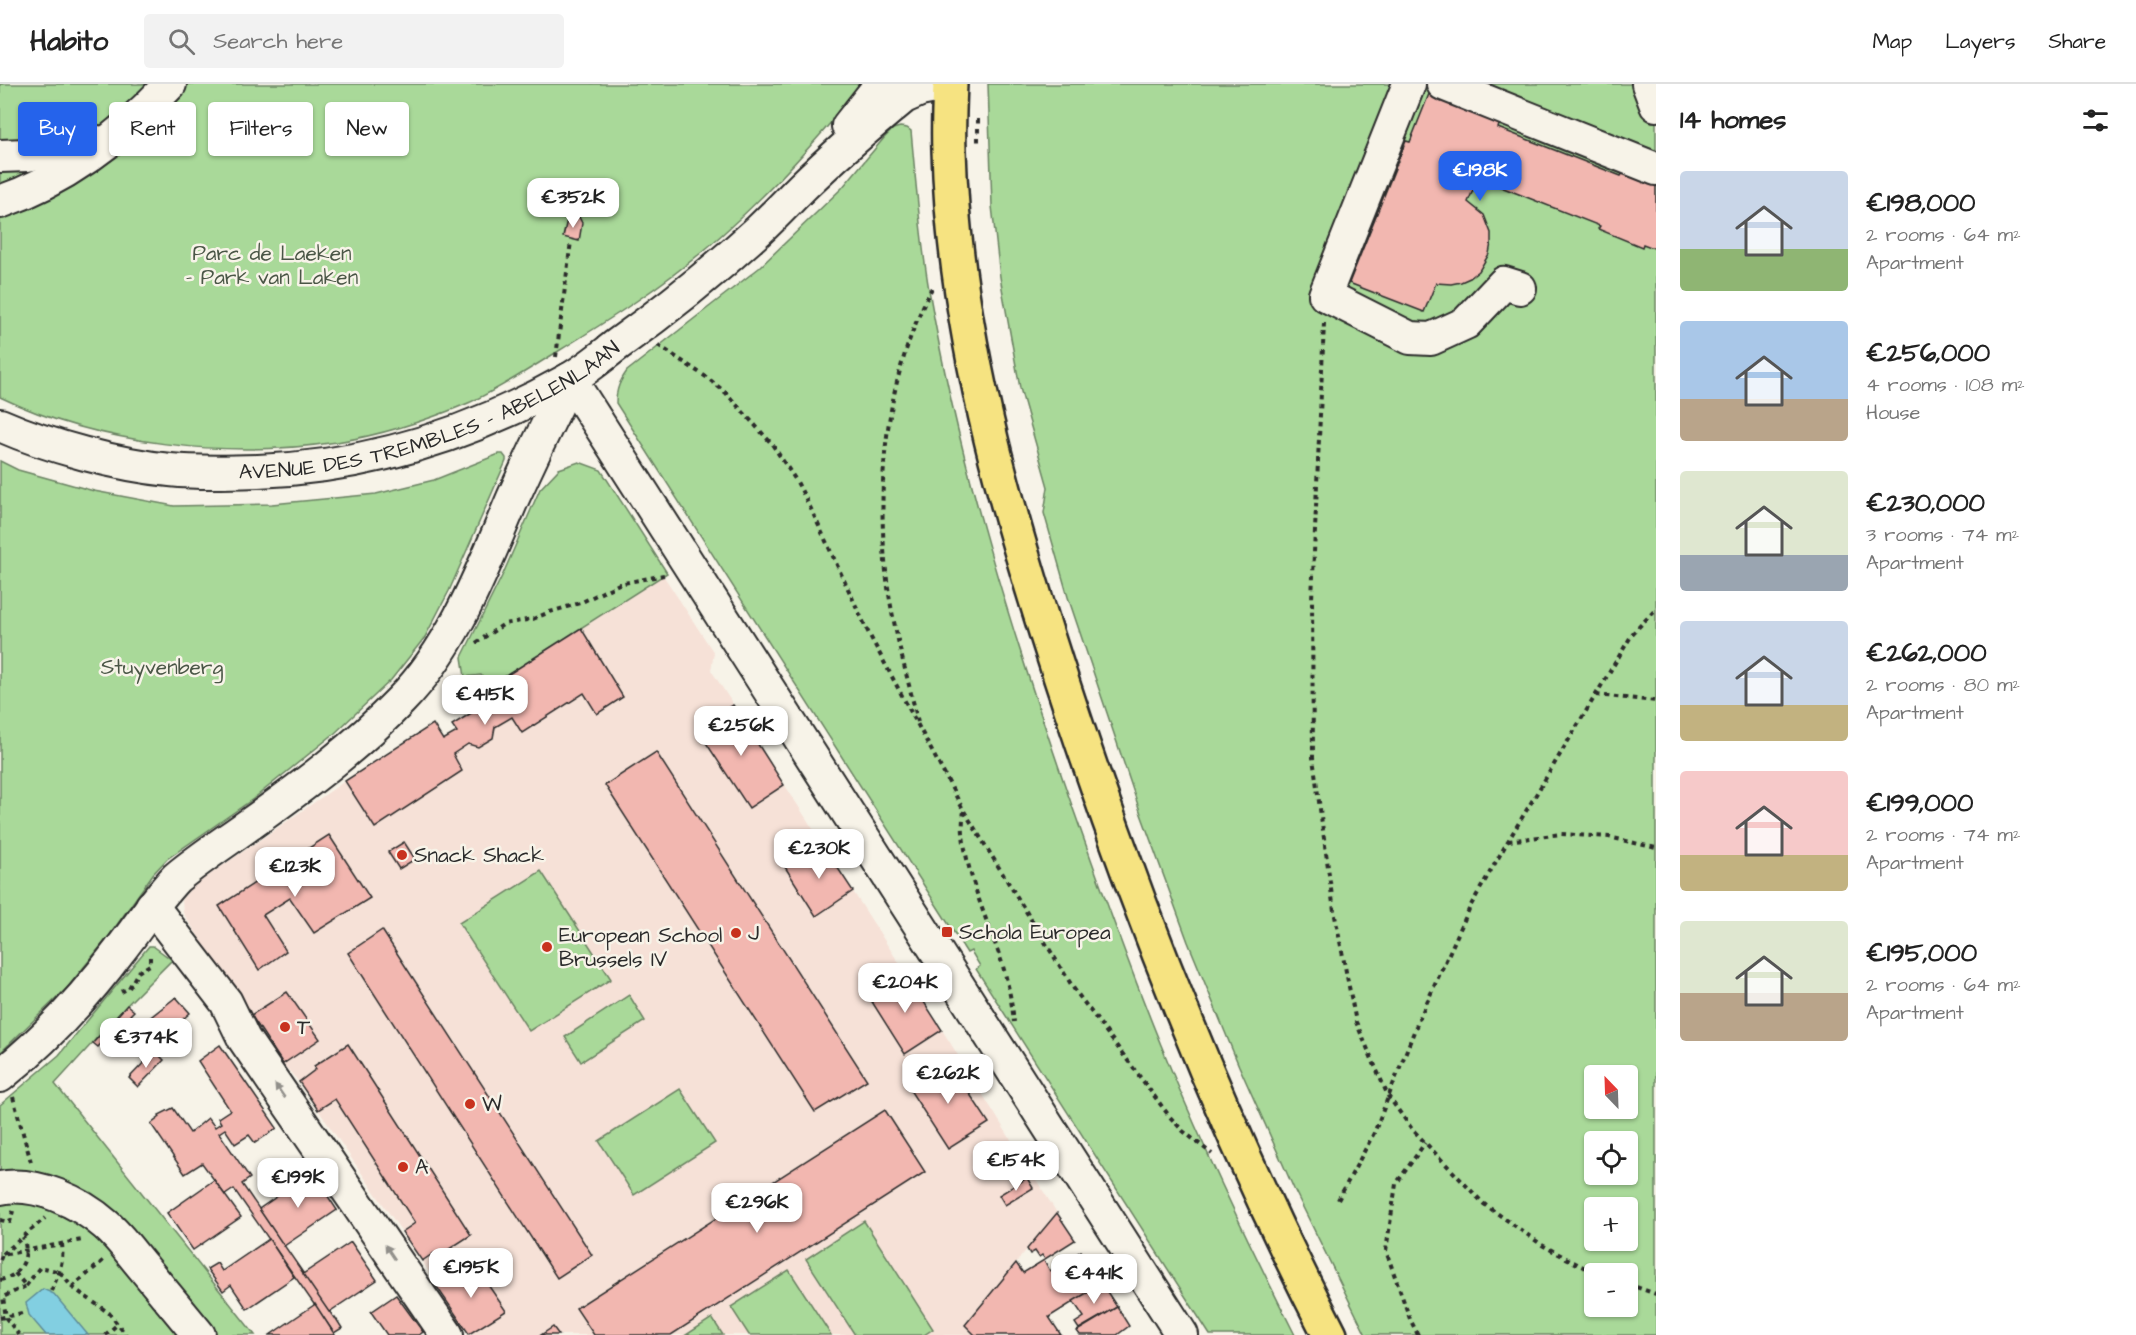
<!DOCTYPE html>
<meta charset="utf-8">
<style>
:root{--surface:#fff;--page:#f2f2f2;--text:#222;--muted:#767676;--line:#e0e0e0;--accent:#2563eb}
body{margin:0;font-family:"Architects Daughter",sans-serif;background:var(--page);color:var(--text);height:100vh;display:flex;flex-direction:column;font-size:22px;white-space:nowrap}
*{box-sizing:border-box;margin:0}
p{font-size:20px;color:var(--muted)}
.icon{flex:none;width:33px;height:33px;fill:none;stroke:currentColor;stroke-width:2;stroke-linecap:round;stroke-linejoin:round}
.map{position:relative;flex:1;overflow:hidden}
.sheet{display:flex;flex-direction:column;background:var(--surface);width:480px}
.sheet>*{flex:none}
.guide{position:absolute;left:18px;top:18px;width:570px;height:54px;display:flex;gap:12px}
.needle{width:39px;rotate:337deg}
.tools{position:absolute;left:1584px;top:981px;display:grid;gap:12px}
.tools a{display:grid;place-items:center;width:54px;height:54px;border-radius:6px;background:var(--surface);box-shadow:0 2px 4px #0004;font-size:30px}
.price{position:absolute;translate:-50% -51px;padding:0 14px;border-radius:12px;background:#fff;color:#222;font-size:20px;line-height:39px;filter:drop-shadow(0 2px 3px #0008)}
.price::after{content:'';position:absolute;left:50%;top:36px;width:18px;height:14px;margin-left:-9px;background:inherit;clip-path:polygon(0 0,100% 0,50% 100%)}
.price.selected{background:var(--accent);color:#fff}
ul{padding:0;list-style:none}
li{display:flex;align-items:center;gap:18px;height:150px;padding:0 24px}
li span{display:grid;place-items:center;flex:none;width:168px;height:120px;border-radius:6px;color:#555}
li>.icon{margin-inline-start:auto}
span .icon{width:72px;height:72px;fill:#fffc;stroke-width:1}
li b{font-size:26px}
h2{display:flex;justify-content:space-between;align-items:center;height:72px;padding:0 24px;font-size:26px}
.tag{padding:0 21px;border-radius:6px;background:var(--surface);box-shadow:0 2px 4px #0004;font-size:21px;line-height:54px}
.tag.selected{background:var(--accent);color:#fff}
header{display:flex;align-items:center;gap:36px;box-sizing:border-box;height:84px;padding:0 30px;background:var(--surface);border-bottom:2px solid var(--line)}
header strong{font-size:28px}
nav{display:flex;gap:33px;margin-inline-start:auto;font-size:21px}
.search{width:420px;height:54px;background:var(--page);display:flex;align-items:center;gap:15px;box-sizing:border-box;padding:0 21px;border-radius:6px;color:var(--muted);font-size:22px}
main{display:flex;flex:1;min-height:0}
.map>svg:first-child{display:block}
.built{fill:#f6e1d7}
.green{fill:#a9d999;stroke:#6a8262;stroke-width:1.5;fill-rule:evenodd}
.water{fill:#82cfe1;stroke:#5f8d98;stroke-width:1.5}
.building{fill:#f2b7b0;stroke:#2b2b2b;stroke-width:1.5}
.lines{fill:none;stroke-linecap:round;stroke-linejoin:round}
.minor-casing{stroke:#2b2b2b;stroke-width:36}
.major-casing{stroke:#2b2b2b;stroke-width:38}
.path{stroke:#2b2b2b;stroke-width:4;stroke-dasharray:4.5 4.5;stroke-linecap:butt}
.minor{stroke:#f7f3e8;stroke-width:32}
.major{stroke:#f6e381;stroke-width:33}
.oneway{fill:#918f8a}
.poi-dot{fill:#c8321e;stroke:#f7f3e8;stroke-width:2}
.labels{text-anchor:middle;stroke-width:5;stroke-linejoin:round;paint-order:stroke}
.park-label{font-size:21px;fill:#4a5646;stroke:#f7f3e8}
.street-label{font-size:21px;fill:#2b2b2b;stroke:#f7f3e8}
.poi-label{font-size:21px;fill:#2b2b2b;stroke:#f7f3e8;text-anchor:start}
</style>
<header>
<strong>Habito</strong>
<div class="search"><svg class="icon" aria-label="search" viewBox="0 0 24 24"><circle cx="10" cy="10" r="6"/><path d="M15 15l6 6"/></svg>Search here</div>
<nav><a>Map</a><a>Layers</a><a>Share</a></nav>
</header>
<main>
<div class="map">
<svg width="1656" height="1251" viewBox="0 0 1656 1251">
<rect width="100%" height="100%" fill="#f7f3e8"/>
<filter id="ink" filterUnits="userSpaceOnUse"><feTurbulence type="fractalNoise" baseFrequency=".0167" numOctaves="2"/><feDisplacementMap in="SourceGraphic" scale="12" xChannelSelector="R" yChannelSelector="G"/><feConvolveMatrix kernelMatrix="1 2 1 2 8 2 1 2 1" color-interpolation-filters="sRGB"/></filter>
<g filter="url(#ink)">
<polygon class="built" points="663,491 714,569 711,586 949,957 1057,1129 965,1240 975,1251 470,1251 422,1177 299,998 283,980 183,829 182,815 192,803 345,697 433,640 443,656 457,648 452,641 484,621 488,626 501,619 490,602"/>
<g class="green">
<path d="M0,0H863C816,58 765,114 708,163C661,203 609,236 557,268C527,286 498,306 466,320C425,337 381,351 337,358C229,375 99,361 0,313Z"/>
<path d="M988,0H1656V1251H1366L1294,1105L1239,982L1188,858L1141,730L1068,513L1044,429L1048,403L1020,304L1000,193L992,122ZM1594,992H1628V1024H1594ZM1594,1058H1628V1090H1594ZM1594,1124H1628V1156H1594ZM1594,1190H1628V1222H1594Z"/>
<path d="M900,43L907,44L911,47C916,100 920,153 929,206C959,380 1012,549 1070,716C1099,798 1128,881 1161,961C1201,1060 1247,1156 1295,1251H1210L976,885L980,882L971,867L967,869L616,319C616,305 620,297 627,287L759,184L842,104L884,54L893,45Z"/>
<polygon points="499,370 503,370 506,374 506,377 449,507 425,553 391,596 335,649 253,715 167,775 153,790 109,852 67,904 0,969 0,377 18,386 94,407 174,422 272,420 376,410 434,396"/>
<polygon points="579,378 601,386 667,489 490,602 481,591 465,593 462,573 503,490 540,405 559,385"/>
<polygon points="541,787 611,895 529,947 459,839"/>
<polygon points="149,862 153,862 172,876 127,921 55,1000 255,1251 0,1251 0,1021 59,971"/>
<polygon points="629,911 645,937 581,978 565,953"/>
<polygon points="680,1005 715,1059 634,1111 599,1057"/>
<polygon points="864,1137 933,1245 924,1251 855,1251 806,1175"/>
<polygon points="789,1186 831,1251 749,1251 731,1223"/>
<polygon points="712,1234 723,1251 686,1251"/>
</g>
<polygon class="water" points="43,1205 54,1210 88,1251 46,1251 29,1231 26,1219"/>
<g class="building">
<polygon points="1429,10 1500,38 1498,44 1621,92 1623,89 1656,102 1656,165 1643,160 1642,163 1598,145 1600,142 1478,94 1468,118 1484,131 1491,149 1491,159 1489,170 1479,187 1470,194 1461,198 1451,200 1436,199 1424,228 1349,199 1406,57 1410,58"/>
<polygon points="572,132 579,133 582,139 579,157 563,153 567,136"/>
<polygon points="581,544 623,613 597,630 584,609 522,649 512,633 495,643 493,654 478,663 468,660 453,670 462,687 375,744 345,697 433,640 443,656 457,648 452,641 484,621 488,627 502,618 490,602"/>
<polygon points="733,621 784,701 749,724 697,645"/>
<polygon points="656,668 867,996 815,1028 605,701"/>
<polygon points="329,751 370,814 314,849 290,814 263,831 286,867 259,886 219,822"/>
<polygon points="404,758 415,775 399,785 388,768"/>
<polygon points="822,760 853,807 816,832 785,783"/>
<polygon points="382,846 592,1171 557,1194 348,869"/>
<polygon points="906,890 942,946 905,970 869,913"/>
<polygon points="287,908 320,955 283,980 251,931"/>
<polygon points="176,913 190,929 168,948 171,951 159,961 148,950 153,945 147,936"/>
<polygon points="127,921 134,927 130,931 133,935 121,948 117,943 98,963 93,959"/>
<polygon points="348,960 471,1151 437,1173 434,1169 422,1177 402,1148 415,1139 335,1015 318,1026 299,998 316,985 314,982"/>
<polygon points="220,961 277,1044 255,1059 249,1051 235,1060 225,1045 219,1049 250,1094 242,1100 334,1234 335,1233 342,1244 334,1249 234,1105 225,1111 202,1079 185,1090 151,1040 160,1033 159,1031 173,1024 190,1049 208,1034 215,1043 221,1039 218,1034 230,1026 198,977"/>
<polygon points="155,967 164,976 138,1003 129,994"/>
<polygon points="948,977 989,1039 948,1065 908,1003"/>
<polygon points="885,1026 925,1088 671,1251 594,1251 576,1224"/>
<polygon points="312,1088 337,1126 284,1162 259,1125"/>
<polygon points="1027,1094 1033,1104 1005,1121 999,1111"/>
<polygon points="214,1096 241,1133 193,1166 167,1129"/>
<polygon points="1057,1129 1075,1156 1045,1175 1042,1171 1039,1173 1035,1167 1030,1170 1027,1165"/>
<polygon points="269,1155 294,1193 247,1225 231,1201 223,1207 207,1185 217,1179 222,1187"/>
<polygon points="351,1158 377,1196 329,1228 303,1190"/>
<polygon points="1081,1167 1102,1200 1049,1233 1061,1251 975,1251 965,1241 1016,1179 1023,1189 1044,1176 1050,1187"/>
<polygon points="473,1179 506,1227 469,1250 437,1203"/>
<polygon points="1102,1200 1117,1223 1079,1245 1075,1239 1084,1233 1073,1217"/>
<polygon points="396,1211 423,1248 419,1251 387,1251 371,1228"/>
<polygon points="315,1220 335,1251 270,1251 314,1221"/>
<polygon points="1117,1223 1129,1242 1117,1251 1080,1251 1077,1247"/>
<polygon points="553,1243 559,1251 541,1251"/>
</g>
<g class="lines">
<defs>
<g id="minor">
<polyline points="1409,0 1325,211 1410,254 1431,255 1466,239 1504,199 1520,204"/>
<polyline points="1443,0 1656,85"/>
<polyline points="1648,0 1656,21"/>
<polyline points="848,42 881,0"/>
<polyline points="0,72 27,71 98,58"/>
<path d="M0,118C67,95 123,51 170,0"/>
<polyline points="570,295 1182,1251"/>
<path id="s1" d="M0,341C48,362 118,381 170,386C199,389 228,388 258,387C368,383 472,350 568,296C586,286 602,272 618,260C667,225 714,187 759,146C774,132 788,117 803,102C835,71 870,41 904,13L920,6L950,0"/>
<polyline points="152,822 226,918 244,955 447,1251"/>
<path d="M0,992C46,955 85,913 120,866C139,842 155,816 176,794C200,774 225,758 250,740C302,703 356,663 401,616C455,561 483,484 513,414C531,374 550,335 570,295"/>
<path d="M0,1104C36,1097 80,1118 106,1141C120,1153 131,1169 143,1183C162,1206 180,1228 199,1251"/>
</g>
<path id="major" d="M950,0C949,22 948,44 949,66C954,259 1015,458 1076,640C1146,849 1229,1055 1330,1251"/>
</defs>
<use href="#minor" class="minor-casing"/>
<use href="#major" class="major-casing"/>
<g class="path">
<polyline points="978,35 978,61"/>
<polyline points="1324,239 1312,515 1313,674 1334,827 1356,938 1388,1012 1412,1045 1484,1120 1542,1161 1581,1182 1600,1190"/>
<polyline points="658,261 709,295 726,309 772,360 797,398 811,425 869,550 964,727 1074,905 1170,1033 1183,1047 1212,1070"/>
<polyline points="556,273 571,157"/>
<polyline points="476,559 504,540 533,535 550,528 580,519 619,500 664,491"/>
<polyline points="1596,611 1656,617"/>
<path d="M918,638C907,591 893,544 887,496C875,398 886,292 932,204"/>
<path d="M964,727C956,769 988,837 1002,879C1008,899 1012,918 1014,938"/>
<polyline points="1508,757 1561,750 1609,753 1656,764"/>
<polyline points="121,908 129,904 138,888 150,881 150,873"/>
<polyline points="13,1013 31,1078"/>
<polyline points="1338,1116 1374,1049 1417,940 1471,821 1508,757 1633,549 1656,525"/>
<polyline points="0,1136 10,1138 13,1127"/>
<polyline points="3,1170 45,1134"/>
<polyline points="0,1176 2,1171 82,1156"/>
<polyline points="15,1189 26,1202 3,1213 6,1234 19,1251"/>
<path d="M0,1196C21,1192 31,1173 23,1153"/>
<polyline points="1628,1200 1656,1210"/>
<polyline points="26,1202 40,1183 60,1188 72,1203 109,1229 126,1251"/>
<polyline points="72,1203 105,1175"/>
<path d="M51,1207C59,1190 64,1178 62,1160"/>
<polyline points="0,1234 26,1228"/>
<polyline points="105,1251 118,1240"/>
<polyline points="1418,1251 1410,1235 1386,1167 1396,1100 1425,1059"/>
</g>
<use href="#minor" class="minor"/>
<use href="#major" class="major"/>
</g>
<defs><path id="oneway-solid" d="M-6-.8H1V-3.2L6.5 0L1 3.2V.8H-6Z" transform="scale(1.5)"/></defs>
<g class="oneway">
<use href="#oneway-solid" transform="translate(280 1007) rotate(-125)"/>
<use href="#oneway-solid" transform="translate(390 1168) rotate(-124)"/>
</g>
</g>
<g class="poi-dot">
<circle cx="402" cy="771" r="6"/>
<rect x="941" y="842" width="12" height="12" rx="3"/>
<circle cx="736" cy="849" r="6"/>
<circle cx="547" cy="863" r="6"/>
<circle cx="285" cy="943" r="6"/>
<circle cx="470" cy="1020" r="6"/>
<circle cx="403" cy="1083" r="6"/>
</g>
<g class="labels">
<g class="park-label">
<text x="272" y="176">Parc de Laeken<tspan x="272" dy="24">- Park van Laken</tspan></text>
<text x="162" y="590">Stuyvenberg</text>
</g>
<g class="street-label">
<text dy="7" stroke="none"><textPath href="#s1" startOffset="448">AVENUE DES TREMBLES - ABELENLAAN</textPath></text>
</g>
<g class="poi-label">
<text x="414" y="778">Snack Shack</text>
<text x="959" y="855">Schola Europea</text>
<text x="748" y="856">J</text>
<text x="559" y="858">European School<tspan x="559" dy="24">Brussels IV</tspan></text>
<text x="297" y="950">T</text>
<text x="482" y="1027">W</text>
<text x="415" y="1090">A</text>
</g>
</g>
</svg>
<div class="tools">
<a><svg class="needle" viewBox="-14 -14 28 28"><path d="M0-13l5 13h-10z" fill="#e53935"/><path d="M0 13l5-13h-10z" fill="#767676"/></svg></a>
<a><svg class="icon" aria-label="locate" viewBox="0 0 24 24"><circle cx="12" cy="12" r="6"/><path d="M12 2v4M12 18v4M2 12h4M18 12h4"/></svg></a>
<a>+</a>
<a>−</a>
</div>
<b class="price selected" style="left:1480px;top:118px">€198K</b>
<b class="price" style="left:573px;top:145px">€352K</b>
<b class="price" style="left:485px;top:642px">€415K</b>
<b class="price" style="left:741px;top:673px">€256K</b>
<b class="price" style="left:819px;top:796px">€230K</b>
<b class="price" style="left:295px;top:814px">€123K</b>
<b class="price" style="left:905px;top:930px">€204K</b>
<b class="price" style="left:146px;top:985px">€374K</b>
<b class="price" style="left:948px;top:1021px">€262K</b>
<b class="price" style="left:1016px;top:1108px">€154K</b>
<b class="price" style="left:298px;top:1125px">€199K</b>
<b class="price" style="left:757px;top:1150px">€296K</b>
<b class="price" style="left:471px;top:1215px">€195K</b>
<b class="price" style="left:1094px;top:1221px">€441K</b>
<div class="guide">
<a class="tag selected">Buy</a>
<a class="tag">Rent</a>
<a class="tag">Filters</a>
<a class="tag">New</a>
</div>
</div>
<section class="sheet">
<h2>14 homes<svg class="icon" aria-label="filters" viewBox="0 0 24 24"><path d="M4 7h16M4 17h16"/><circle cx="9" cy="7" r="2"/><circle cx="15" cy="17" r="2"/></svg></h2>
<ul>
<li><span style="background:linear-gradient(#c9d6e8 65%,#8fb573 0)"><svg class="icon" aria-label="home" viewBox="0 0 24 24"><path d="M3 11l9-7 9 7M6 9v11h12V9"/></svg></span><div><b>€198,000</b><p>2 rooms · 64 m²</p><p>Apartment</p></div></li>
<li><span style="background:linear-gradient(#a9c7e8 65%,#b9a48a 0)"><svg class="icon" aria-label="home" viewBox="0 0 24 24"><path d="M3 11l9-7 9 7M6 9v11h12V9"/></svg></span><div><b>€256,000</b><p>4 rooms · 108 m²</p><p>House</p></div></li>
<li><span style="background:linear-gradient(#dfe7d0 70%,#9aa5b1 0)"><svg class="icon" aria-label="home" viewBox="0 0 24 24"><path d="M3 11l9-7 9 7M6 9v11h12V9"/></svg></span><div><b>€230,000</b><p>3 rooms · 74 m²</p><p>Apartment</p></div></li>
<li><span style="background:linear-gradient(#c9d6e8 70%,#c2b280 0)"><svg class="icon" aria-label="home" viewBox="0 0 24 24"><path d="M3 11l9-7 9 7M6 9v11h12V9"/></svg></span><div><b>€262,000</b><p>2 rooms · 80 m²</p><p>Apartment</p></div></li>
<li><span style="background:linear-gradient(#f6c9c9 70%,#c2b280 0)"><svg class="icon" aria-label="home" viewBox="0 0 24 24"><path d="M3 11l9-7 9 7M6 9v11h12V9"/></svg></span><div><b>€199,000</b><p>2 rooms · 74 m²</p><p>Apartment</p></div></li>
<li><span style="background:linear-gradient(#dfe7d0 60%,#b9a48a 0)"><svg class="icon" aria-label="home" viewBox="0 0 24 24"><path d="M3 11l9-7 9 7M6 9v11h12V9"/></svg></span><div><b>€195,000</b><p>2 rooms · 64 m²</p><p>Apartment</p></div></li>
</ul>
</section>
</main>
